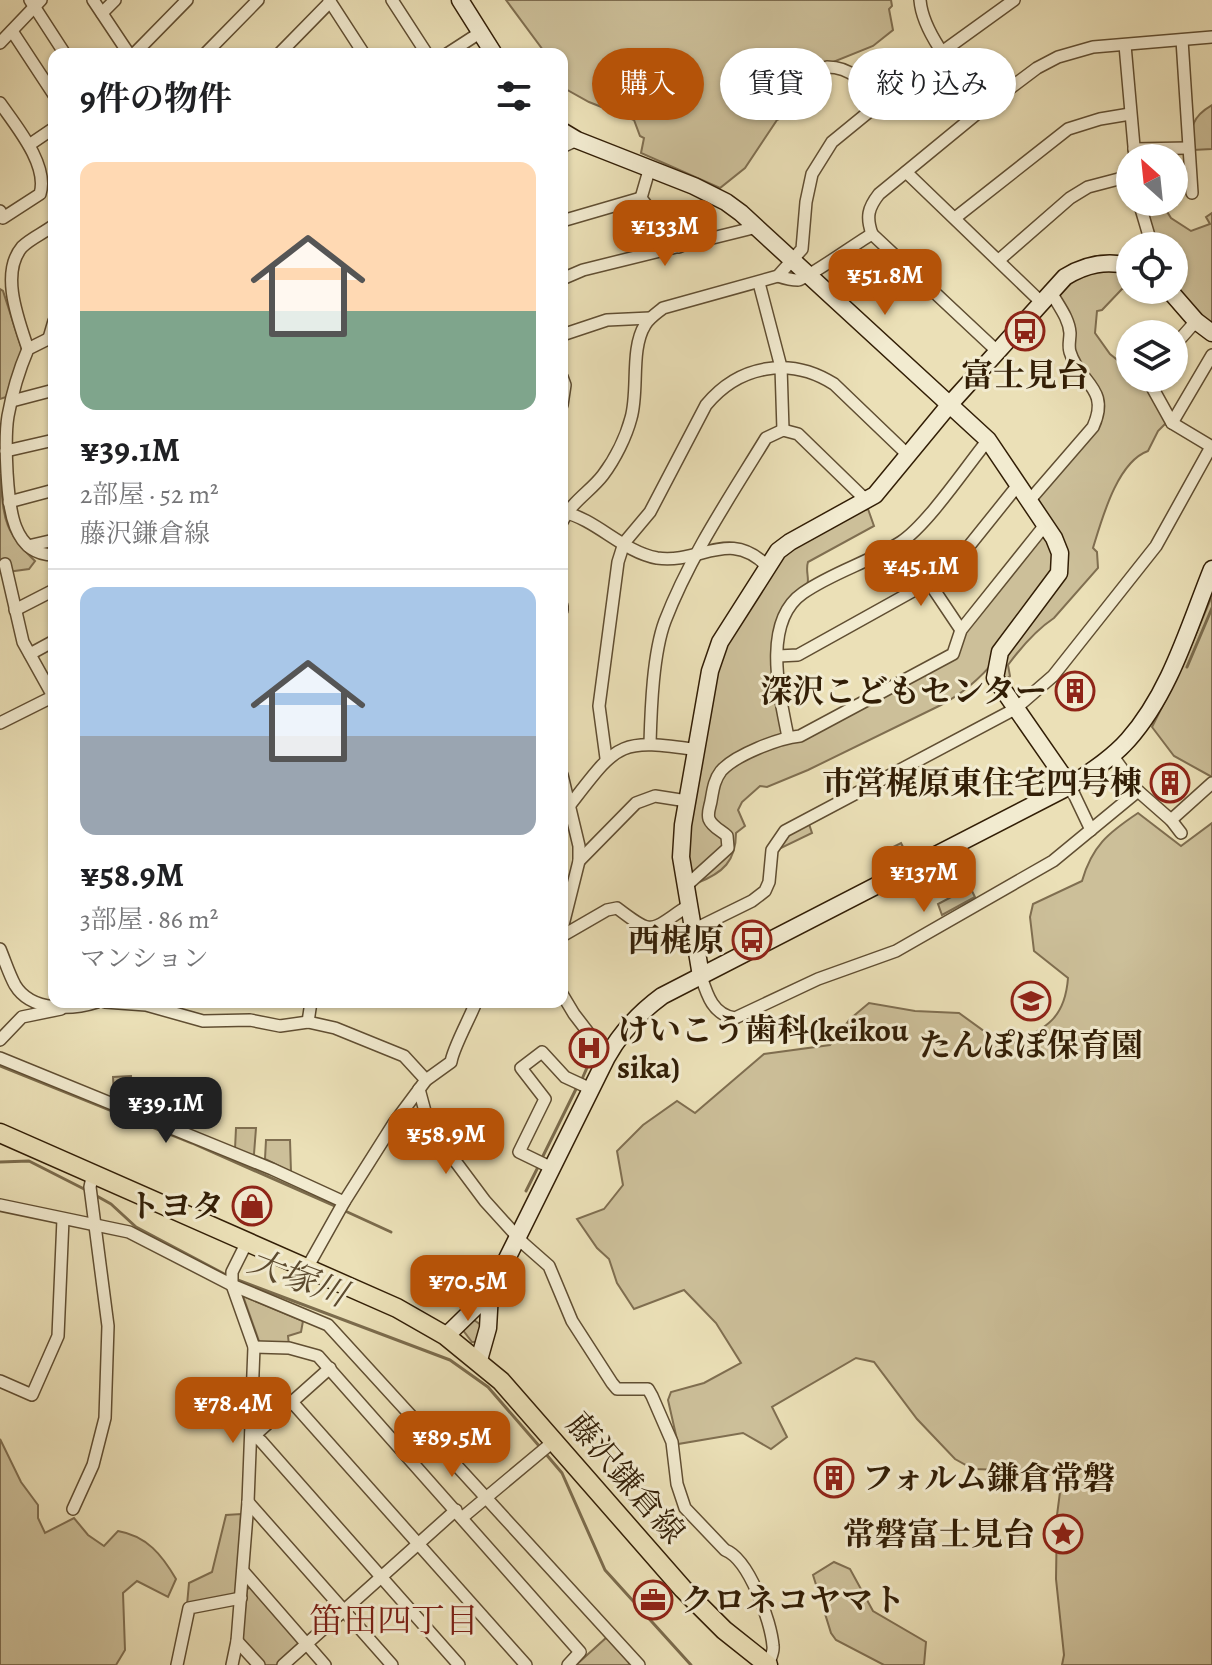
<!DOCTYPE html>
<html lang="ja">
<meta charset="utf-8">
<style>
:root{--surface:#fff;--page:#f6f6f6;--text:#202124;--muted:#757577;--line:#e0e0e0;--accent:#b45309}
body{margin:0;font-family:Alegreya,"Noto Serif JP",serif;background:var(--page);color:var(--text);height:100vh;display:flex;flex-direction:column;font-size:30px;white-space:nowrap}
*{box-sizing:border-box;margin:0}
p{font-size:26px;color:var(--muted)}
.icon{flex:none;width:44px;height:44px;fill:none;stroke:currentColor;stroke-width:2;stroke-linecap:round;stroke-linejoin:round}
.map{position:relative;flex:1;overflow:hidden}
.drawer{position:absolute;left:48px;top:48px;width:520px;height:960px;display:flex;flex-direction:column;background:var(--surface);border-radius:16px;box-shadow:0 2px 6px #0004}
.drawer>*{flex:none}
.hud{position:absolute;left:592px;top:48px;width:500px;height:72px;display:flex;gap:16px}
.needle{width:52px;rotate:333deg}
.tools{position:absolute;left:1116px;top:144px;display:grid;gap:16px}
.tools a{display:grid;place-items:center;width:72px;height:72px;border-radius:50%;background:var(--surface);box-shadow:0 2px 6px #0004;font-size:40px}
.price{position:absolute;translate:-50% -68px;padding:0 18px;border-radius:16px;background:var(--accent);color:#fff;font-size:26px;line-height:52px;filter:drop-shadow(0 2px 4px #0008)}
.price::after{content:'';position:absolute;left:50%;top:48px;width:24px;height:18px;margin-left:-12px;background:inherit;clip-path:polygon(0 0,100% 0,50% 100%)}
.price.selected{background:#222;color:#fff}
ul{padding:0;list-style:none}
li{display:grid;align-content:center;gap:16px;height:424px;padding:0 32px}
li+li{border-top:2px solid var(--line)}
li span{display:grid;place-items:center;height:248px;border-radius:16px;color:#555}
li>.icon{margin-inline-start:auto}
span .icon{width:144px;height:144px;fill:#fffc;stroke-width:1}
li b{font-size:34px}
h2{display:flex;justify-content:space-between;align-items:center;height:96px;padding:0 32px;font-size:34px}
.chip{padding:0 28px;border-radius:36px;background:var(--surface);box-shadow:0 2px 6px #0004;font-size:28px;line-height:72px}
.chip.selected{background:var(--accent);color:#fff}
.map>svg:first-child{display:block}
.green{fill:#ccbf99;stroke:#7f6e50;stroke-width:2}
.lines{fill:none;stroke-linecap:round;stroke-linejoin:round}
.stream{stroke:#7b6b4c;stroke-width:3}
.street-casing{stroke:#604e32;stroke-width:14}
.secondary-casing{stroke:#321e06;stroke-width:19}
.primary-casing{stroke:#321e06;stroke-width:21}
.street{stroke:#f2ebd0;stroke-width:11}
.secondary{stroke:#f2ebd0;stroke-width:16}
.primary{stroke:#ebe0b7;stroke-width:18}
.labels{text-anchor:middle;stroke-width:6;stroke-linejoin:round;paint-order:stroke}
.poi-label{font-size:32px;font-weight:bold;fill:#321e06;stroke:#f2ebd0;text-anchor:end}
.street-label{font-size:32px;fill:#321e06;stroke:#f2ebd0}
.water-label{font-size:34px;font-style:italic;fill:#5d4b2f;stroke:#f2ebd0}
.neighbourhood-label{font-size:34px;fill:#7a1f14;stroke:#f2ebd0}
</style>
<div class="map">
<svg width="1212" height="1665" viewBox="0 0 1212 1665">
<rect width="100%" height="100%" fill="#ebe0b7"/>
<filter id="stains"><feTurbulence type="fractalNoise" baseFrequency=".0025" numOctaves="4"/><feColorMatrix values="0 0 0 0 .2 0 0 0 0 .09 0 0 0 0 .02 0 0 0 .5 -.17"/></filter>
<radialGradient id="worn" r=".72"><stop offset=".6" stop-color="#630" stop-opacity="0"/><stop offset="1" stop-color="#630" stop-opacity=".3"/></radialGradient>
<g class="green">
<polygon points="506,0 891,0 892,6 889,9 893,30 873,46 828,64 812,103 777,120 745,168 720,188 641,153 644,138 640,136 634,120 589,102 562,87 562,73 566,71 562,68 562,54 546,54"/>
<path d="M1212,105V149L1193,150C1190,128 1191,117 1212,105Z"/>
<polygon points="1143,202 1161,202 1171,218 1191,231 1210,224 1206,217 1212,213 1212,326 1174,285 1174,246 1155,246"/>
<path d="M1108,269L1130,272V288L1122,289L1102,310L1097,311L1095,333L1110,354L1126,367H1130V378H1142L1166,423L1158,431L1148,451C1117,462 1102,519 1093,548L1097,552L1098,568L1054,618C1036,630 1022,646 1008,665L1010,676L1003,681V657L1062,577L1037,498L1089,435L1102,398L1096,384L1078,361L1058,294L1080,276Z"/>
<polygon points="0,289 3,291 22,350 6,397 0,399"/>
<path d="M0,474C4,517 2,530 35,561L29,569L0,573Z"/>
<path d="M868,509L874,526L808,562C805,571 810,578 807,587L779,619L782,732L779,738L725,763L706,804L725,843L719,853L689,876L686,849L716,669C726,640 768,568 791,549C806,537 850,514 868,509Z"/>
<path d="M1044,535L1051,540L1055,571C1021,622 997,676 941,705L808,770L767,787L760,786L742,802L738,810L745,826L736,833C736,861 723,873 697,883L730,851C725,841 717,831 714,821C707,804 721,777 732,765L952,658L966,628Z"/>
<polygon points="1212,596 1212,777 1174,756 1152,727 1182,667"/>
<path d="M1138,813L1181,846L1212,823V1665H1062L1064,1655L1056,1579L1057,1515L1062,1477L1035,1471L973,1469L955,1459L917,1419L874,1362L856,1358L772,1407L787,1437L771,1449L743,1433L678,1444L668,1400L671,1392L704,1383L741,1363L716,1323L684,1290L634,1309L617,1283L609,1259L597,1248L577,1219L604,1209L623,1185L617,1151L643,1125L677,1101L695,1113L764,1054L830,1045L850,1019L869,1003L915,1011L959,1013L984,1031L1013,1043C1047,1028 1065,1018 1068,978L1034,951L1030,917L1033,904L1082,881C1092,846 1108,833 1138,813Z"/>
<polygon points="809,824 812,833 779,849 786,837"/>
<polygon points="901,843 907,855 890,864 885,851"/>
<polygon points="970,887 975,897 942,915 938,904"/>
<polygon points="131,1076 133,1101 114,1095 113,1077"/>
<polygon points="236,1128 256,1128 254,1154 251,1156 235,1149"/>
<polygon points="266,1140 290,1140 291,1172 265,1159"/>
<polygon points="243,1296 303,1321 301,1332 288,1336 289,1345 260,1344"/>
<polygon points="474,1320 481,1325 477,1342 472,1342 462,1329"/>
<path d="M0,1439L21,1482L38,1505V1518L45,1533L74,1518L88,1535L104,1546L118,1531C147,1536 162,1555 176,1579L168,1597L137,1581L123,1593L125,1650L116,1665H0Z"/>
<polygon points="241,1514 237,1592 234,1596 187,1605 189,1583 212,1572 226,1515"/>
<polygon points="834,1562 850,1569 873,1611 926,1642 924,1665 884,1665 836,1640 831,1633 813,1575"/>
<polygon points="251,1587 299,1642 300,1646 279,1665 262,1665 242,1640 247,1589"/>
<polygon points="607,1637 630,1663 628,1665 576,1665"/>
</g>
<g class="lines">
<g class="stream">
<polyline points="1187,667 1212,608"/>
<polyline points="0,1066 192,1143 337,1207"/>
<polyline points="582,1079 594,1052"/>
<polyline points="542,1158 577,1087"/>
<polyline points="0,1162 29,1161 88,1191"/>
<polyline points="526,1191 539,1165"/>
<polyline points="95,1195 111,1204 136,1227 228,1276"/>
<polyline points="343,1210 391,1232"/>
<polyline points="235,1279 450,1360 488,1387 540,1447"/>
<polyline points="545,1453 562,1473 605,1570 691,1665"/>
</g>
<defs>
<g id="street">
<polyline points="30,0 65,54"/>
<polyline points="93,0 129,54"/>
<polyline points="329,0 364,54"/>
<polyline points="392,0 427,54"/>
<path d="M920,0C923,37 963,79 985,107"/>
<polyline points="102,13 115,0"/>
<polyline points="12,31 54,95"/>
<polyline points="1182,40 1192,193"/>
<polyline points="0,43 41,0"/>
<polyline points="1125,45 1135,158"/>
<polyline points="134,54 187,0"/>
<polyline points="205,54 258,0"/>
<polyline points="279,54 330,2"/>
<polyline points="447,54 481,32"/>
<path d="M827,67C853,67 865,84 879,103"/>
<path d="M0,103C16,126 49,165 40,194L3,218L0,211"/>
<polyline points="29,145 54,128"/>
<polyline points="562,147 577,140"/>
<polyline points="1134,149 1188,148"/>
<polyline points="650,167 641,198 679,247"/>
<polyline points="906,172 1041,302"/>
<polyline points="1139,202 1152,246"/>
<polyline points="955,218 1068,129 1100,119 1130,114"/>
<polyline points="562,221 641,198"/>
<polyline points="872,234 997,351"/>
<polyline points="999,260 1070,198 1088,187 1130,176"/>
<path d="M778,276C784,278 792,280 798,280C808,278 858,242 872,234C866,217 868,208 879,194L985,107L1037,68L1058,57L1093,47L1212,37"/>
<polyline points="562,279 583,270 757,227"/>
<polyline points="759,283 781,367 783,430"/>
<polyline points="562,335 607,320 650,318"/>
<path d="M54,336L28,349C19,370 12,394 8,416C5,434 6,453 7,472C9,504 11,555 54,555"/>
<polyline points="49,338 54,321"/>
<polyline points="1174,346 1196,321"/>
<path d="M28,349C18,319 0,273 22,247C31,238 44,233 54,225"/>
<polyline points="562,377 565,385 562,405"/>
<polyline points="1147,378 1172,423 1212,447"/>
<polyline points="12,401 54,390"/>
<polyline points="1172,423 1212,355"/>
<polyline points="6,451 54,440"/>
<path d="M1029,501L1093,427C1111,388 1079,383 1070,352C1068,346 1070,340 1070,333C1069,318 1058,305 1051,292"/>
<polyline points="9,502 54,490"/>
<path d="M563,512C596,519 623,552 657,558C701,564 729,528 767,566"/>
<path d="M562,522C571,502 591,491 603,475C615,459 626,437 631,418C639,391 630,349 645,325C649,318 657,313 663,308L778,276L802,249L806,202L812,174L832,142L942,52L1014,0"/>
<polyline points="902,542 961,630"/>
<polyline points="28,546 54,540"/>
<polyline points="5,564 23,642 53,696"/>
<polyline points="562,606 562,610"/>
<polyline points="15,610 54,590"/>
<polyline points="30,654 54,641"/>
<polyline points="778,656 798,655 949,571 1018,485"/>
<polyline points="0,723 54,696"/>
<path d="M788,737C780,696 761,622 803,593C833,572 870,562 901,542C928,524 966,467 988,440"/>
<path d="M650,743C651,708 653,653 665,621C690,556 730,497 766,438L783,430L798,434L867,501"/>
<polyline points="1112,755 1138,791 1171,820 1181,833"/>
<path d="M606,758L599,706L618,562L624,543L650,512L706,405C739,365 790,356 834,384L908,455"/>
<polyline points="562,775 579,846 579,861 562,929"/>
<polyline points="1070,786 1091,830"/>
<path d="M570,805C618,743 618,738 697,750"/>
<polyline points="1171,820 1212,783"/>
<polyline points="579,861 636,803 655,796 687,801"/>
<path d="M686,886L728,848L727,836C722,831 712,827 709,819C707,813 710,807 711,801C713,790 714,780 721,771C735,755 779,738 800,736L953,654L961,630L1045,525"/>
<polyline points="693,930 752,901 765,891 769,882 772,850 785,831 1015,709 1053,676 1156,546 1211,447"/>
<path d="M562,936L607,910L617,908C655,937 649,931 688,906"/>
<path d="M0,949C5,961 9,974 15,985C31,1012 72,1010 97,1002"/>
<path d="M701,976C707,995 713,1015 735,1018L818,979L896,951L1053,861L1138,791"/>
<polyline points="562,994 574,1014 607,1057"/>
<polyline points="105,1002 146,1005 203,1021 250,1020 280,1026 308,1022 335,1028 404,1056 426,1080"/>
<polyline points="308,1022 311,1002"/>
<polyline points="0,1040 22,1017 61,1009"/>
<polyline points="0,1058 272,1169 344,1202"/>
<path d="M419,1089L426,1115L435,1134L485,1201L524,1244L549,1266L572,1321L612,1383L617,1389H648L652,1396L672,1442L677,1484L685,1508L725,1550C749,1559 771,1621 773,1646C774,1652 770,1659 768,1665"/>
<polyline points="552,1168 519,1152 545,1099 521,1068 542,1052 565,1077 591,1089"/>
<polyline points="0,1205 129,1232 232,1285 328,1325 639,1665"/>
<path d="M307,1268L344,1202L394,1123L426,1080L451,1062C453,1048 470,1018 476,1002"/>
<polyline points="254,1347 289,1348 318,1356 580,1652 568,1665"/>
<polyline points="0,1381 32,1395 58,1336 63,1219"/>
<polyline points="292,1402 526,1665"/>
<polyline points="251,1433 261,1441 459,1665"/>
<polyline points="255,1435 330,1368"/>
<polyline points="248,1502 392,1665"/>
<polyline points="73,1509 93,1465 105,1418 108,1326 90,1187 93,1173"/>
<polyline points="463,1517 554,1441"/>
<polyline points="243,1571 325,1665"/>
<polyline points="237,1641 259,1665"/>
<polyline points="177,1665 189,1608 241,1598"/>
<polyline points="232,1665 237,1641 248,1502 254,1347 232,1285 232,1272 247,1242"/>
<polyline points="283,1665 456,1510"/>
</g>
<g id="secondary">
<polyline points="460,0 494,54"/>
<polyline points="562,131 577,140 694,186 726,202 741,213 988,440 1054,538 1060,553 1059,573 1000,652 995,678 1070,786"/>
<polyline points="1169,290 1196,321 1212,333"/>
<path d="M701,976L681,857L683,825L710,671L720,642L778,551L790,542L875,495L950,404L1065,277C1086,264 1106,260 1130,266"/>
<path d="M446,1336L490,1293L607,1057C621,1032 639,1013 662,996L1070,786C1090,772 1112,758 1128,740C1170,693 1189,626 1212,569"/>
<polyline points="479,1360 488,1328 490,1293"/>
</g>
<polyline id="primary" points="0,1133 397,1308 446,1336 501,1381 683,1589 724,1630 768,1665"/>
</defs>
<use href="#street" class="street-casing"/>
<use href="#secondary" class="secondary-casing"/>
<use href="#primary" class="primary-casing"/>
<use href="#street" class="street"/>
<use href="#secondary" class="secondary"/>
<use href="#primary" class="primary"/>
</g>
<defs>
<symbol id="bus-ring" viewBox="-11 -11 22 22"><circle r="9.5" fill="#f2ebd0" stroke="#8f2418" stroke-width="1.5"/><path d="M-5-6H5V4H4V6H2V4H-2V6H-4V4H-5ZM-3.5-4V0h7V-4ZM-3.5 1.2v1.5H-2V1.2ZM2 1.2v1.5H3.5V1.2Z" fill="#8f2418"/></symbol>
<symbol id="building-ring" viewBox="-11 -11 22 22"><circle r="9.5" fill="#f2ebd0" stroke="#8f2418" stroke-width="1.5"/><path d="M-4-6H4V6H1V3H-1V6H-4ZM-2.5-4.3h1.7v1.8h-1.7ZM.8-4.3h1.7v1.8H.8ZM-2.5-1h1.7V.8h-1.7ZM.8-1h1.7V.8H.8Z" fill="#8f2418"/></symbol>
<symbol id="school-ring" viewBox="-11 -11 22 22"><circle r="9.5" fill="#f2ebd0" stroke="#8f2418" stroke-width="1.5"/><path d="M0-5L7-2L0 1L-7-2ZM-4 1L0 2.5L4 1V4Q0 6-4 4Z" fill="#8f2418"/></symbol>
<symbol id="hospital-ring" viewBox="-11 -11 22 22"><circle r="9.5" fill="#f2ebd0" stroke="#8f2418" stroke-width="1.5"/><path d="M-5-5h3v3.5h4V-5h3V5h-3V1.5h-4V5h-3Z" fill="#8f2418"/></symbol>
<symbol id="shop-ring" viewBox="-11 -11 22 22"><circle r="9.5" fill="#f2ebd0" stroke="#8f2418" stroke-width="1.5"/><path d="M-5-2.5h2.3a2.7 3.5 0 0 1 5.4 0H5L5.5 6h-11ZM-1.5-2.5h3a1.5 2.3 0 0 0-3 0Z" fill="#8f2418"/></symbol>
<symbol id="sight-ring" viewBox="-11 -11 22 22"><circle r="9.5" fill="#f2ebd0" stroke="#8f2418" stroke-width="1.5"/><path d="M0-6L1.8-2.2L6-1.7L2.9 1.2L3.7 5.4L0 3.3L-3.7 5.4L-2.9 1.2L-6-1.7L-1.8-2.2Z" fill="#8f2418"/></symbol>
<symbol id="office-ring" viewBox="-11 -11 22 22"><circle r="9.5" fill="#f2ebd0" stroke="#8f2418" stroke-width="1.5"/><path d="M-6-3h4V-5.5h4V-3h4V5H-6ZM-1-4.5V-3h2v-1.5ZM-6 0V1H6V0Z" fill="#8f2418"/></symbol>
</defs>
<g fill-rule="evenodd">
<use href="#bus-ring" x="1003" y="309" width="44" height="44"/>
<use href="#building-ring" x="1053" y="669" width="44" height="44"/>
<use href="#building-ring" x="1148" y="761" width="44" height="44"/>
<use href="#bus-ring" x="730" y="918" width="44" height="44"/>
<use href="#school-ring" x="1009" y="979" width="44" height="44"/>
<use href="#hospital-ring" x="567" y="1026" width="44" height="44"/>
<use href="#shop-ring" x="230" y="1184" width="44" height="44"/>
<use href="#building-ring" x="812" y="1456" width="44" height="44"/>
<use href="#sight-ring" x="1041" y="1512" width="44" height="44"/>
<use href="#office-ring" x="631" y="1578" width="44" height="44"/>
</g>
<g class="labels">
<g class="poi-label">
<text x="1025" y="386" text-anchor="middle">富士見台</text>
<text x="1047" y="702">深沢こどもセンター</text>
<text x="1142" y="794">市営梶原東住宅四号棟</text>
<text x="724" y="951">西梶原</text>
<text x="617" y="1041" text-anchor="start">けいこう歯科(keikou<tspan x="617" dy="37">sika)</tspan></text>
<text x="1031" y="1056" text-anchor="middle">たんぽぽ保育園</text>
<text x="224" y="1217">トヨタ</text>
<text x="862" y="1489" text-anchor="start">フォルム鎌倉常磐</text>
<text x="1035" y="1545">常磐富士見台</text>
<text x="681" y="1611" text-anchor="start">クロネコヤマト</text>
</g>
<g class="street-label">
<text transform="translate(626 1478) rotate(49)" y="11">藤沢鎌倉線</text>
</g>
<g class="water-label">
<text transform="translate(298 1277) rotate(21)" y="12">大塚川</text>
</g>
<g class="neighbourhood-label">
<text x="394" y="1632">笛田四丁目</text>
</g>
</g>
<rect width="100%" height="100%" filter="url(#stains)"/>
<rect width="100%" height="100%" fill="url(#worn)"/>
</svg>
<div class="tools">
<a><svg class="needle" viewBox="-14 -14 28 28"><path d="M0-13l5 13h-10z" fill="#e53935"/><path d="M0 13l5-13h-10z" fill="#757577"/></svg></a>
<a><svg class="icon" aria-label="locate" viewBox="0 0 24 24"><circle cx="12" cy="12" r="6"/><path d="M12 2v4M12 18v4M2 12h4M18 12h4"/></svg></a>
<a><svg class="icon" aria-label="layers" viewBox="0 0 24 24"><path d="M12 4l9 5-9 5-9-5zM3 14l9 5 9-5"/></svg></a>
</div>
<b class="price" style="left:665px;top:268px">¥133M</b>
<b class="price" style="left:885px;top:317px">¥51.8M</b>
<b class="price" style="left:921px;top:608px">¥45.1M</b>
<b class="price" style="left:924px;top:914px">¥137M</b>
<b class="price selected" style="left:166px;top:1145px">¥39.1M</b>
<b class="price" style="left:446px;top:1176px">¥58.9M</b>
<b class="price" style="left:468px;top:1323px">¥70.5M</b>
<b class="price" style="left:233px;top:1445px">¥78.4M</b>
<b class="price" style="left:452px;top:1479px">¥89.5M</b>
<div class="hud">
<a class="chip selected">購入</a>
<a class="chip">賃貸</a>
<a class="chip">絞り込み</a>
</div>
<section class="drawer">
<h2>9件の物件<svg class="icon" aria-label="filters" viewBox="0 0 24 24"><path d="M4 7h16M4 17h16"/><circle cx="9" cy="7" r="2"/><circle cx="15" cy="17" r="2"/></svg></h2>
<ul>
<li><span style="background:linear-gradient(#ffd9b3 60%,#7fa58c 0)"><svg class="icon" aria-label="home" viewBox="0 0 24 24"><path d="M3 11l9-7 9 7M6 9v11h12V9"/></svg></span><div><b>¥39.1M</b><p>2部屋 · 52 m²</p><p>藤沢鎌倉線</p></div></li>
<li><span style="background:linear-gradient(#a9c7e8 60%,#9aa5b1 0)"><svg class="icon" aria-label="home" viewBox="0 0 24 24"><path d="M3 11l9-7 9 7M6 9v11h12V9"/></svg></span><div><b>¥58.9M</b><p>3部屋 · 86 m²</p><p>マンション</p></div></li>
</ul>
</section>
</div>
